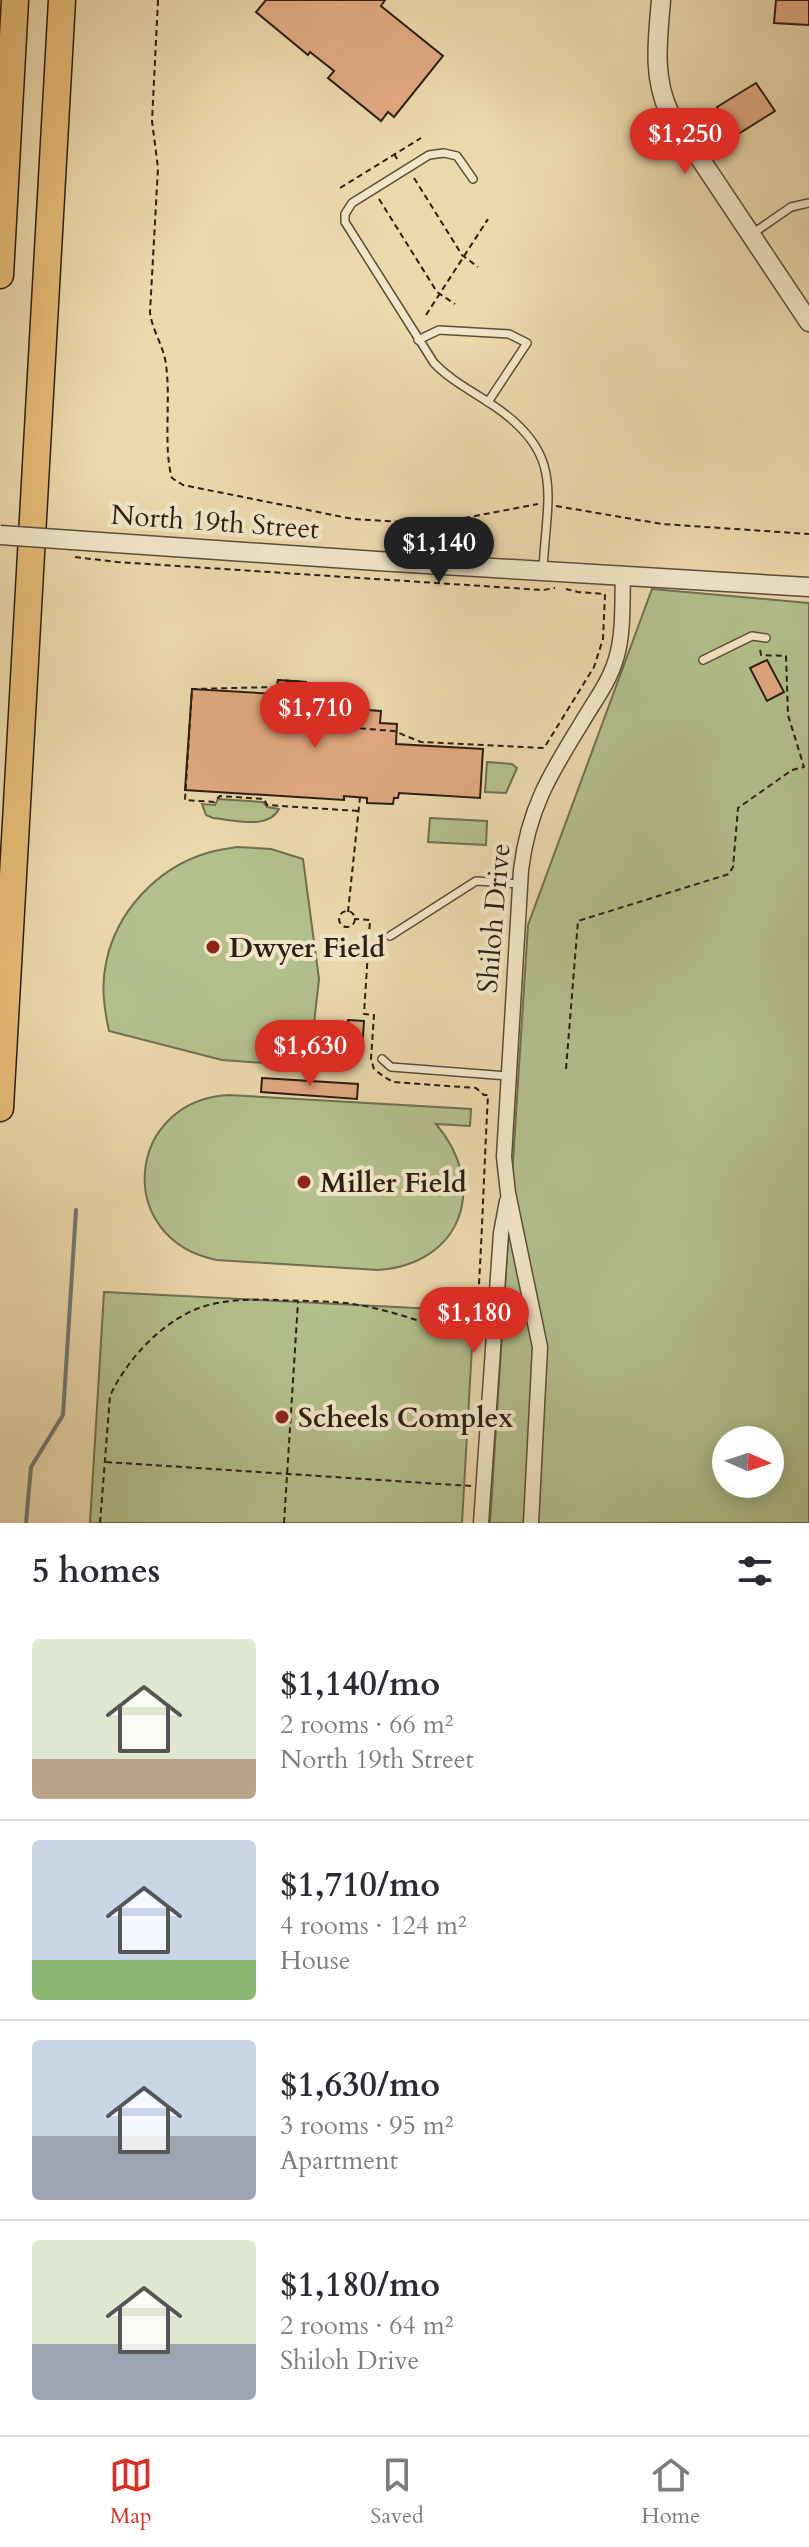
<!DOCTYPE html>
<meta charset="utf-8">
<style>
:root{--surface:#fff;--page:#f7f7f7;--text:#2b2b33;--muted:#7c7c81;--line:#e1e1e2;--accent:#d93025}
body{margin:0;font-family:Cardo,serif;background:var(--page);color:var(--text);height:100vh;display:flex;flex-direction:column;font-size:30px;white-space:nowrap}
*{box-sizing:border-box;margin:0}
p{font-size:26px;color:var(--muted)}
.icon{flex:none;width:44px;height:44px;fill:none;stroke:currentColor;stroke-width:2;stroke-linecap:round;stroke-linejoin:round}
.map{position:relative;height:1523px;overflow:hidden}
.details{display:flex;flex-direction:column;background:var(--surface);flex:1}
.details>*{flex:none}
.needle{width:52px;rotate:93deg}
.controls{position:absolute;left:712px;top:1426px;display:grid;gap:16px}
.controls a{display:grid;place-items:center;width:72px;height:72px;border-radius:50%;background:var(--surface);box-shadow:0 4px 20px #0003;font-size:40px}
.price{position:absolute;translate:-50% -68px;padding:0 18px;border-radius:28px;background:var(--accent);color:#fff;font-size:26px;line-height:52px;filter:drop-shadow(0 2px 4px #0008)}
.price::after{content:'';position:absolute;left:50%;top:48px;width:24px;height:18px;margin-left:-12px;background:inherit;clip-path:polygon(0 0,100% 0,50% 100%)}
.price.selected{background:#222;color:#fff}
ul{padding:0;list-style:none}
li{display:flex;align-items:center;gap:24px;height:200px;padding:0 32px}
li+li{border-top:2px solid var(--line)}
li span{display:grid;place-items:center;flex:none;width:224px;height:160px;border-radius:8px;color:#555}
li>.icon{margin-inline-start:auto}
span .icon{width:96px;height:96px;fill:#fffc;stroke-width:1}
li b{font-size:34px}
h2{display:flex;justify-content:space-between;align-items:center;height:96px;padding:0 32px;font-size:34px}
.tab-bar{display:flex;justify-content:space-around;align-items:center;height:112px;border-top:2px solid var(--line);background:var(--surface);font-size:22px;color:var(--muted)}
.tab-bar a{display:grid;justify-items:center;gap:4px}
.tab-bar .selected{color:var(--accent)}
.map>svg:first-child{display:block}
.green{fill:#b3c08c;stroke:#706f51;stroke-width:2;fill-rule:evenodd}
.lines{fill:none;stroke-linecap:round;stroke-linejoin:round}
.stream{stroke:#6f7a74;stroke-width:4}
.building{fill:#e2a981;stroke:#2c1e16;stroke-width:2}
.service-casing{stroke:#5c4c3b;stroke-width:10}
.minor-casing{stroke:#5c4c3b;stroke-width:17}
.tertiary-casing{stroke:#5c4c3b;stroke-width:21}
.motorway-casing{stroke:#2c1e16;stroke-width:29}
.path{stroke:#2c1e16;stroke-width:2;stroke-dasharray:6 4;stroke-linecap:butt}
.service{stroke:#f2e6c8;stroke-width:7}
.minor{stroke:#f2e6c8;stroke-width:14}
.tertiary{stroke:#f2e6c8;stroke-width:18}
.motorway{stroke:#e6bc76;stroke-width:26}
.tertiary-bridge-casing{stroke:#5c4c3b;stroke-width:21;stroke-linecap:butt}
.tertiary-bridge{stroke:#f2e6c8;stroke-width:18}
.poi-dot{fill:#8f2418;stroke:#f2e6c8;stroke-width:3}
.labels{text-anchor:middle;stroke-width:8;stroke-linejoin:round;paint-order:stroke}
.street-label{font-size:28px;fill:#2c1e16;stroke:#f2e6c8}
.poi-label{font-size:28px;font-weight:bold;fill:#2c1e16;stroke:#f2e6c8;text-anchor:start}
</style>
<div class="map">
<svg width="809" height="1523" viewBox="0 0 809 1523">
<rect width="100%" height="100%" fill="#ebd8ab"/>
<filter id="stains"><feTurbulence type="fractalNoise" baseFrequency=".0025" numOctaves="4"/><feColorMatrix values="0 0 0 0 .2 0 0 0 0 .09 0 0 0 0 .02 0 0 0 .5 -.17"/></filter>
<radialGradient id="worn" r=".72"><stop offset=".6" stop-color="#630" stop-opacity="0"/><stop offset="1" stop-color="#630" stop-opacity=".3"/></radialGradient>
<g class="green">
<path d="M652,589L809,603V1523H490L528,925ZM726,1440H770V1484H726Z"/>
<polygon points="487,762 512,764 517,768 506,793 485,792"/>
<path d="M218,799L263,802L267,807L279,809C268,830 234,820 213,818L206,815L202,804L215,805Z"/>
<polygon points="430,818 487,821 486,845 428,842"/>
<path d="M237,847L271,849L303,859L319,979L313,1033L279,1064L222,1060L109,1031C104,1008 101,986 106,963C116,912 157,868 207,853C216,850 227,849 237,847Z"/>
<path d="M229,1095L471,1109L470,1126L436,1124C489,1186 462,1264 378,1270L217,1260C112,1239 126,1100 229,1095Z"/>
<polygon points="104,1292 474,1311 462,1523 90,1523"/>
</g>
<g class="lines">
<polyline class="stream" points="26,1523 31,1467 63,1415 76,1210"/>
</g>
<g class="building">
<polygon points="266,0 385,0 381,6 443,56 394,117 388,112 381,121 328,78 334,71 310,52 308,55 256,12"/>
<polygon points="776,0 809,0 809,25 774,23"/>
<polygon points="756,83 775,111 735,136 717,107"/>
<polygon points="767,660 784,692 767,701 750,668"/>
<polygon points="278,680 306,682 305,697 354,700 353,709 381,711 380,723 397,724 396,744 483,749 480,798 399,793 398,798 394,798 393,804 367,803 367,798 344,796 344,800 185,790 192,689 276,694"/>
<polygon points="348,1020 364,1021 362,1052 345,1051"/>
<polygon points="262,1078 358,1084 357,1099 261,1092"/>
</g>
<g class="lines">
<defs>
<g id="service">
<path d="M473,179L457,156L444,153L429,155L352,203L345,214V222L434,363C451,381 474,392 494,406C565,454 547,494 543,569"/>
<polyline points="752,234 791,207 809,203"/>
<polyline points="418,340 439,330 509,334 527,343 488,402"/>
<polyline points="703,660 752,636 766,638"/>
<polyline points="390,936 476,881 520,884"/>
<polyline points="382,1059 391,1067 508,1076"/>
</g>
<g id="minor">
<polyline points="481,1523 501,1233 507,1201"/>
<path d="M531,1523L540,1347L508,1193L504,1157L521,870C528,810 550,774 581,724C593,703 609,683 616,659C624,633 622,602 623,574"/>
</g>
<g id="tertiary">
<path d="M661,0C658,38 652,76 669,112L809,322"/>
<polyline points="72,540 377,561 809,587"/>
</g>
<g id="motorway">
<polyline points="0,275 15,0"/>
<polyline points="0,1108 62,0"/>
</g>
</defs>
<use href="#service" class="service-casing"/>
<use href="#minor" class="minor-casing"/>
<use href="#tertiary" class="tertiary-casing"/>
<use href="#motorway" class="motorway-casing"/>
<g class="path">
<path d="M158,0L152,121L158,168L150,312C152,331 164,346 166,365C171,398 163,449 172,478L183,485L353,519L433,524L538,504"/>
<polyline points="394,154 399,162"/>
<polyline points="414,178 462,255 478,267"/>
<polyline points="340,188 421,138"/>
<polyline points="379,199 437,292 455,304"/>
<polyline points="426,315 488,219"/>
<polyline points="556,506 662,524 809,534"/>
<polyline points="75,557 117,562 543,590 555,588"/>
<polyline points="358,811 267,805 264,799 220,796 214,802 185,800 192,689 277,687 278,680 306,682 306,689 357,692 355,728 394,731 421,742 544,748 594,667 603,639 605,594 578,592 566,589"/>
<circle cx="347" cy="919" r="8"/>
<polyline points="348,912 360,797"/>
<polyline points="566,1069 578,921 729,874 733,867 738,808 792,770 804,767 788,715 786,656 761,655 760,649"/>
<polyline points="106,1462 471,1486"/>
<path d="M100,1523L110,1396C126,1361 158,1326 194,1310C220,1299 251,1299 279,1300C301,1301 324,1301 346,1303C385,1308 422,1322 459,1334C471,1332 474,1327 477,1316C482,1242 484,1169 488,1095H484L476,1088L393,1082L383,1076L374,1069L371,1059L374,1015L364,1014L370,920L354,919"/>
<polyline points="284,1523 298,1302"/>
</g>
<use href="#service" class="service"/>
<use href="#minor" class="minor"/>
<use href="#tertiary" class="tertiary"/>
<use href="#motorway" class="motorway"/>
<defs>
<polyline id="tertiary-bridge" points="0,535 72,540"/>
</defs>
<use href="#tertiary-bridge" class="tertiary-bridge-casing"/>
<use href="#tertiary-bridge" class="tertiary-bridge"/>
</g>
<g class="poi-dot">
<circle cx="213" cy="947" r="8"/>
<circle cx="304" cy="1182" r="8"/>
<circle cx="282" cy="1417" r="8"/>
</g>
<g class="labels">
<g class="street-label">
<text transform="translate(215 521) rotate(4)" y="10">North 19th Street</text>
<text transform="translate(493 918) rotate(-85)" y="10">Shiloh Drive</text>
</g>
<g class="poi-label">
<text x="229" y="957">Dwyer Field</text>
<text x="320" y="1192">Miller Field</text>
<text x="298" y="1427">Scheels Complex</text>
</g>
</g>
<rect width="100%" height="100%" filter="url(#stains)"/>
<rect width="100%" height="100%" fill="url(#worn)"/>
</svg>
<div class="controls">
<a><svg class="needle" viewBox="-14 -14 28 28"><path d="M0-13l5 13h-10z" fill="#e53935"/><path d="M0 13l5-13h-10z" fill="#7c7c81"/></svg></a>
</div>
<b class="price" style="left:685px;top:176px">$1,250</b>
<b class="price selected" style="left:439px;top:585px">$1,140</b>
<b class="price" style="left:315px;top:750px">$1,710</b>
<b class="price" style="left:310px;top:1088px">$1,630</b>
<b class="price" style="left:474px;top:1355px">$1,180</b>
</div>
<section class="details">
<h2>5 homes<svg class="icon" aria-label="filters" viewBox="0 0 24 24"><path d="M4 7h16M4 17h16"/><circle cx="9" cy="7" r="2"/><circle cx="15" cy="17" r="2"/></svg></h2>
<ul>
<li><span style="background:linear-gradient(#dfe7d0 75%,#b9a48a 0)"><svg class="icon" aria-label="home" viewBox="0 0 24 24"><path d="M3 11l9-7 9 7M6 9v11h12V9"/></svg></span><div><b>$1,140/mo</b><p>2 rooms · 66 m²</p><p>North 19th Street</p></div></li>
<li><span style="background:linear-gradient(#c9d6e8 75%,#8fb573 0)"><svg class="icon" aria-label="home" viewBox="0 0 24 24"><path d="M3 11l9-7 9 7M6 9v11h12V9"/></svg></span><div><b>$1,710/mo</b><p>4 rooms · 124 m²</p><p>House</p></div></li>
<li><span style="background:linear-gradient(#c9d6e8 60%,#9aa5b1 0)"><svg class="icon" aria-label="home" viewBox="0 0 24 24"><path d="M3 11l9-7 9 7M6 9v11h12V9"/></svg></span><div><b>$1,630/mo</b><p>3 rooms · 95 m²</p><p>Apartment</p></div></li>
<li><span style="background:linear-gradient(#dfe7d0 65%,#9aa5b1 0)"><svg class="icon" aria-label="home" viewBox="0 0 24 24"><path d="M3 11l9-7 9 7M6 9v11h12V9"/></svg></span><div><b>$1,180/mo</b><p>2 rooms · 64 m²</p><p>Shiloh Drive</p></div></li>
</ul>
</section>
<nav class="tab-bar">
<a class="selected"><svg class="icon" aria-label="map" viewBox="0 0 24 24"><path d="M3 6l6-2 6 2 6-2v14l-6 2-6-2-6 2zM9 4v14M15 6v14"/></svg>Map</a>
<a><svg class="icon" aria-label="saved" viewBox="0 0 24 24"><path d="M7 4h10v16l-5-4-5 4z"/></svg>Saved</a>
<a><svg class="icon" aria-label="home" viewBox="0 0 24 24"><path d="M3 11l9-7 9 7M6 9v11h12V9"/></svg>Home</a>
</nav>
